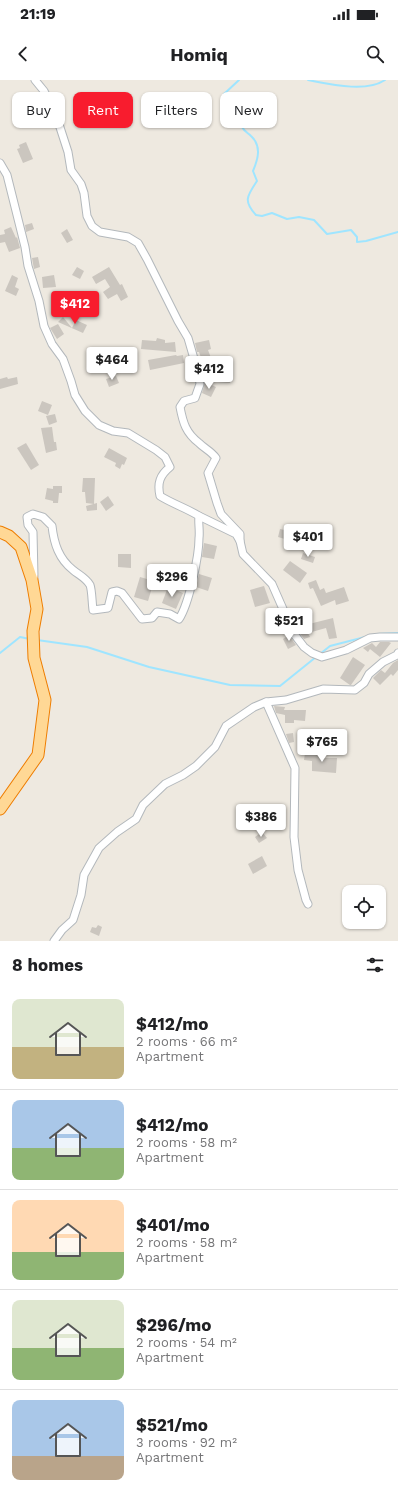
<!DOCTYPE html>
<meta charset="utf-8">
<style>
:root{--surface:#fff;--page:#f6f6f6;--text:#202124;--muted:#757577;--line:#e0e0e0;--accent:#f81c2e}
body{margin:0;font-family:"Work Sans",sans-serif;background:var(--page);color:var(--text);height:100vh;display:flex;flex-direction:column;font-size:15px;white-space:nowrap}
*{box-sizing:border-box;margin:0}
p{font-size:13px;color:var(--muted)}
.icon{flex:none;width:22px;height:22px;fill:none;stroke:currentColor;stroke-width:2;stroke-linecap:round;stroke-linejoin:round}
.map{position:relative;height:861px;overflow:hidden}
.sheet{display:flex;flex-direction:column;background:var(--surface);flex:1}
.sheet>*{flex:none}
.hud{position:absolute;left:12px;top:12px;width:374px;height:36px;display:flex;gap:8px}
.buttons{position:absolute;left:342px;top:805px;display:grid;gap:8px}
.buttons a{display:grid;place-items:center;width:44px;height:44px;border-radius:8px;background:var(--surface);box-shadow:0 1px 3px #0004;font-size:20px}
.price{position:absolute;translate:-50% -34px;padding:0 9px;border-radius:4px;background:#fff;color:#222;font-size:13px;line-height:26px;filter:drop-shadow(0 1px 2px #0008)}
.price::after{content:'';position:absolute;left:50%;top:24px;width:12px;height:9px;margin-left:-6px;background:inherit;clip-path:polygon(0 0,100% 0,50% 100%)}
.price.current{background:var(--accent);color:#fff}
ul{padding:0;list-style:none}
li{display:flex;align-items:center;gap:12px;height:100px;padding:0 12px}
li+li{border-top:1px solid var(--line)}
li span{display:grid;place-items:center;flex:none;width:112px;height:80px;border-radius:8px;color:#555}
li>.icon{margin-inline-start:auto}
span .icon{width:48px;height:48px;fill:#fffc;stroke-width:1}
li b{font-size:17px}
h2{display:flex;justify-content:space-between;align-items:center;height:48px;padding:0 12px;font-size:17px}
.tag{padding:0 14px;border-radius:8px;background:var(--surface);box-shadow:0 1px 3px #0004;font-size:14px;line-height:36px}
.tag.current{background:var(--accent);color:#fff}
.status{display:flex;justify-content:space-between;align-items:center;height:28px;padding:0 20px;background:var(--surface);direction:ltr}
.status svg{height:11px;fill:currentColor}
header{display:flex;justify-content:space-between;align-items:center;height:52px;padding:0 12px;background:var(--surface);font-size:18px;font-weight:700}
.map>svg:first-child{display:block}
.lines{fill:none;stroke-linecap:round;stroke-linejoin:round}
.stream{stroke:#9fe5ff;stroke-width:2}
.building{fill:#cbc6bf}
.minor-casing{stroke:#b3b8bc;stroke-width:9}
.trunk-casing{stroke:#ee7d00;stroke-width:13}
.minor{stroke:#fff;stroke-width:7}
.trunk{stroke:#ffd895;stroke-width:11}
</style>
<div class="status"><b>21:19</b><svg viewBox="0 0 49 12"><path d="M0 12V9h3v3zM5 12V6h3v6zM10 12V3h3v9zM15 12V0h3v12zM26 1h20v11H26zM47 4h2v5h-2z"/></svg></div>
<header><svg class="icon" aria-label="back" viewBox="0 0 24 24"><path d="M15 5l-7 7 7 7"/></svg>Homiq<svg class="icon" aria-label="search" viewBox="0 0 24 24"><circle cx="10" cy="10" r="6"/><path d="M15 15l6 6"/></svg></header>
<div class="map">
<svg width="398" height="861" viewBox="0 0 398 861">
<rect width="100%" height="100%" fill="#eee9e0"/>
<g class="lines">
<g class="stream">
<path d="M239,0L224,14C230,25 236,37 242,47C244,51 248,53 251,56C262,66 258,79 253,91L257,101C247,116 243,121 256,135L262,136L272,133L287,139L299,137L314,140L327,154L351,150L357,157V162L366,161L398,152"/>
<path d="M308,0C329,4 366,13 385,0"/>
<polyline points="377,554 398,553"/>
<polyline points="37,560 87,567 149,587 230,605 280,606 316,577"/>
<polyline points="0,573 20,557 30,559"/>
<polyline points="320,574 330,566 365,557"/>
</g>
</g>
<g class="building">
<polygon points="26,62 33,79 23,83 17,69 20,68 19,65"/>
<polygon points="32,143 34,149 26,152 25,145"/>
<polygon points="11,147 16,158 17,157 20,168 9,172 5,162 0,163 0,155 5,154 4,150"/>
<polygon points="67,149 73,160 67,163 61,153"/>
<polygon points="38,177 40,187 34,189 32,178"/>
<polygon points="77,187 84,191 80,199 72,195"/>
<polygon points="109,187 120,205 122,204 128,217 121,221 117,214 108,219 103,212 110,207 105,199 96,204 92,197"/>
<polygon points="12,195 18,198 15,207 19,209 16,216 5,211"/>
<polygon points="54,195 56,207 43,208 42,197"/>
<polygon points="63,237 72,248 76,240 87,245 83,253 58,242"/>
<polygon points="58,244 64,254 57,259 50,248"/>
<polygon points="157,258 165,260 165,263 175,262 176,272 141,269 142,260 156,261"/>
<polygon points="209,260 211,269 208,270 214,286 205,289 199,272 197,272 195,263"/>
<polygon points="176,275 177,276 183,275 184,283 150,290 148,280"/>
<polygon points="219,292 231,293 230,303 218,302"/>
<polygon points="116,296 119,303 109,307 106,299"/>
<polygon points="7,297 8,299 17,297 18,304 0,309 0,299"/>
<polygon points="205,302 216,307 211,317 202,313"/>
<polygon points="42,321 52,325 48,335 38,331"/>
<polygon points="55,334 57,342 49,345 46,336"/>
<polygon points="52,347 54,362 56,362 57,370 46,373 41,348"/>
<polygon points="26,363 39,385 31,390 17,368"/>
<polygon points="109,368 127,378 124,385 122,384 120,389 115,386 116,383 104,377"/>
<polygon points="83,398 95,398 94,424 86,423 85,412 82,412"/>
<polygon points="53,406 62,406 62,413 59,413 58,423 53,423 53,421 45,419 47,408 53,409"/>
<polygon points="108,416 114,425 106,431 100,422"/>
<polygon points="97,423 97,430 87,431 86,426"/>
<polygon points="280,449 297,453 295,462 278,457"/>
<polygon points="204,463 217,466 214,479 202,477"/>
<polygon points="303,473 315,477 313,483 301,479"/>
<polygon points="118,474 131,474 131,488 118,487"/>
<polygon points="290,481 307,493 300,503 283,490"/>
<polygon points="199,494 212,498 208,511 196,507"/>
<polygon points="140,497 154,501 148,521 134,517"/>
<polygon points="316,500 320,510 324,508 326,513 344,507 349,521 336,525 335,520 321,526 313,508 310,509 308,503"/>
<polygon points="264,506 270,523 255,527 250,510"/>
<polygon points="168,507 183,513 176,529 162,523"/>
<polygon points="303,533 305,545 333,538 337,558 329,559 326,548 308,553 310,557 304,559 298,551 291,536"/>
<polygon points="289,555 296,565 288,569 283,559"/>
<polygon points="380,562 389,562 391,563 380,577 370,569 368,572 363,568 372,563 376,567"/>
<polygon points="353,577 365,585 351,605 350,605 340,598"/>
<polygon points="398,580 398,590 393,596 391,594 380,605 373,598 381,590 385,593 393,583"/>
<polygon points="274,626 285,627 284,630 306,630 305,641 294,640 294,643 285,643 285,635 276,633"/>
<polygon points="305,649 316,651 314,664 303,662"/>
<polygon points="293,653 294,662 289,663 286,654"/>
<polygon points="305,673 322,674 321,678 337,678 336,693 312,691 312,681 304,680"/>
<polygon points="262,752 267,758 259,763 255,757"/>
<polygon points="262,776 267,786 253,794 248,784"/>
<polygon points="98,845 102,847 99,856 90,852 92,847 96,848"/>
</g>
<g class="lines">
<defs>
<g id="minor">
<path d="M35,0L44,11L56,35L68,72L71,90L81,104L84,113L87,136L92,146L100,152L128,157L138,163L147,179L178,241L188,258L199,296L200,304L195,318L184,321L180,327C183,343 186,353 199,363C205,369 211,371 216,378L208,393L217,423L221,434L240,454V461"/>
<path d="M0,83L7,95L25,167L28,186L39,221L44,246L52,264L63,279L71,301L75,315L85,331L99,345L113,351L128,353L156,370L165,377L170,387C160,395 157,403 160,416C173,424 186,428 199,436C198,443 200,450 199,458C199,476 189,524 179,539L170,534L157,532L152,538L142,539L122,513L117,511L112,512L108,528L93,530C92,523 92,510 90,505C86,498 79,495 73,490C59,479 54,464 52,446L43,437L33,434L27,437L28,445L33,452L34,497"/>
<polyline points="199,436 236,454 240,461 243,474 272,504 294,554 304,567 312,573 322,577 329,575 346,570 370,558 380,557 398,557"/>
<polyline points="266,622 295,688 294,757 298,790 306,820 308,824"/>
<polyline points="54,861 62,850 73,840 81,815 84,795 99,768 117,752 136,739 143,725 165,704 183,695 196,686 215,667 226,646 254,627 266,622 286,620 323,609 355,610 364,603 369,594 383,582 397,575 398,573"/>
</g>
<polyline id="trunk" points="0,452 9,456 21,467 32,500 37,529 33,551 34,578 45,620 38,675 0,729"/>
</defs>
<use href="#minor" class="minor-casing"/>
<use href="#trunk" class="trunk-casing"/>
<use href="#minor" class="minor"/>
<use href="#trunk" class="trunk"/>
</g>
</svg>
<div class="buttons">
<a><svg class="icon" aria-label="locate" viewBox="0 0 24 24"><circle cx="12" cy="12" r="6"/><path d="M12 2v4M12 18v4M2 12h4M18 12h4"/></svg></a>
</div>
<b class="price current" style="left:75px;top:245px">$412</b>
<b class="price" style="left:112px;top:301px">$464</b>
<b class="price" style="left:209px;top:310px">$412</b>
<b class="price" style="left:308px;top:478px">$401</b>
<b class="price" style="left:172px;top:518px">$296</b>
<b class="price" style="left:289px;top:562px">$521</b>
<b class="price" style="left:322px;top:683px">$765</b>
<b class="price" style="left:261px;top:758px">$386</b>
<div class="hud">
<a class="tag">Buy</a>
<a class="tag current">Rent</a>
<a class="tag">Filters</a>
<a class="tag">New</a>
</div>
</div>
<section class="sheet">
<h2>8 homes<svg class="icon" aria-label="filters" viewBox="0 0 24 24"><path d="M4 7h16M4 17h16"/><circle cx="9" cy="7" r="2"/><circle cx="15" cy="17" r="2"/></svg></h2>
<ul>
<li><span style="background:linear-gradient(#dfe7d0 60%,#c2b280 0)"><svg class="icon" aria-label="home" viewBox="0 0 24 24"><path d="M3 11l9-7 9 7M6 9v11h12V9"/></svg></span><div><b>$412/mo</b><p>2 rooms · 66 m²</p><p>Apartment</p></div></li>
<li><span style="background:linear-gradient(#a9c7e8 60%,#8fb573 0)"><svg class="icon" aria-label="home" viewBox="0 0 24 24"><path d="M3 11l9-7 9 7M6 9v11h12V9"/></svg></span><div><b>$412/mo</b><p>2 rooms · 58 m²</p><p>Apartment</p></div></li>
<li><span style="background:linear-gradient(#ffd9b3 65%,#8fb573 0)"><svg class="icon" aria-label="home" viewBox="0 0 24 24"><path d="M3 11l9-7 9 7M6 9v11h12V9"/></svg></span><div><b>$401/mo</b><p>2 rooms · 58 m²</p><p>Apartment</p></div></li>
<li><span style="background:linear-gradient(#dfe7d0 60%,#8fb573 0)"><svg class="icon" aria-label="home" viewBox="0 0 24 24"><path d="M3 11l9-7 9 7M6 9v11h12V9"/></svg></span><div><b>$296/mo</b><p>2 rooms · 54 m²</p><p>Apartment</p></div></li>
<li><span style="background:linear-gradient(#a9c7e8 70%,#b9a48a 0)"><svg class="icon" aria-label="home" viewBox="0 0 24 24"><path d="M3 11l9-7 9 7M6 9v11h12V9"/></svg></span><div><b>$521/mo</b><p>3 rooms · 92 m²</p><p>Apartment</p></div></li>
</ul>
</section>
